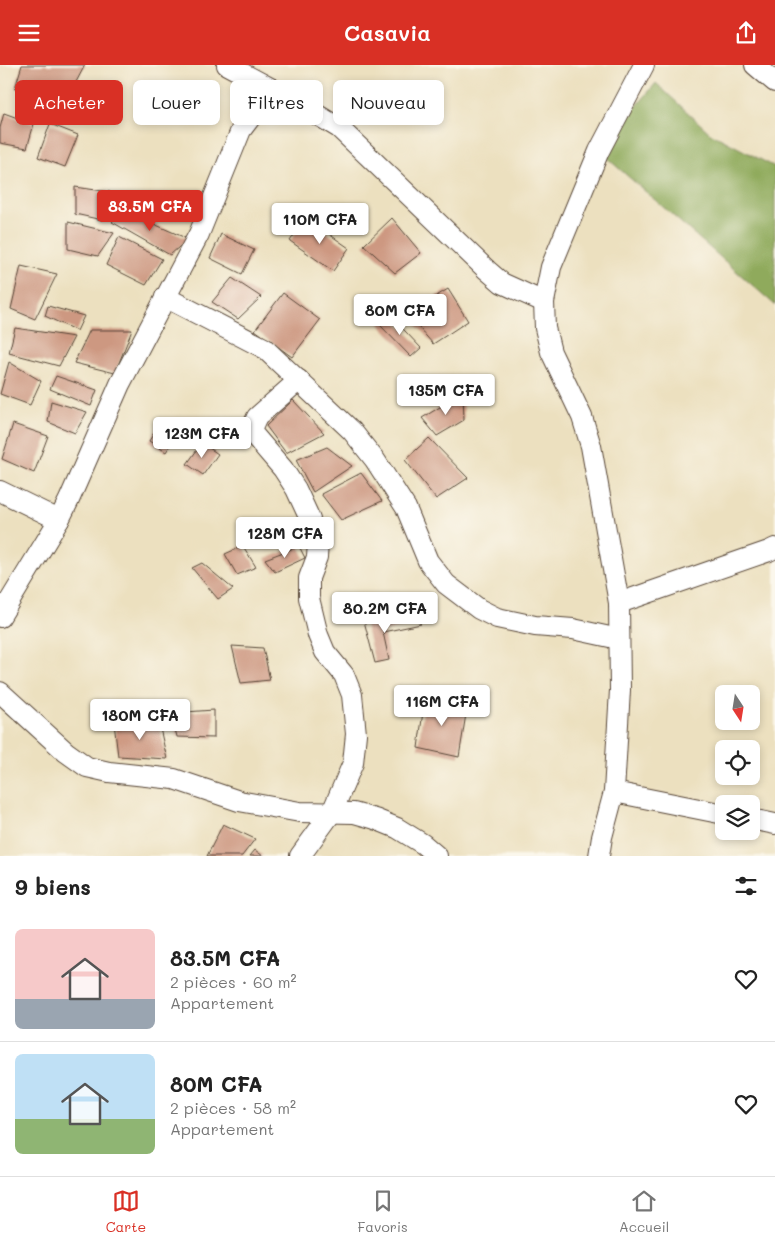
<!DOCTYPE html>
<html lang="fr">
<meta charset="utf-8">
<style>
:root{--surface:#fff;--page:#f2f2f2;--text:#222;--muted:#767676;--line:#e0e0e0;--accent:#d93025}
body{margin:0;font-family:Mali,sans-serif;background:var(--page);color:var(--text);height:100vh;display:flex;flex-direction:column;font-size:19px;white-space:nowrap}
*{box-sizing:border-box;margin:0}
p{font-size:16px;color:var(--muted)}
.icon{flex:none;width:28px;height:28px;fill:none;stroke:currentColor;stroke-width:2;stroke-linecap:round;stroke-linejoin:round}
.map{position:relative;height:791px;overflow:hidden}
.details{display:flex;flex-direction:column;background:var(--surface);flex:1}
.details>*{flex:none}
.top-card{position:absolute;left:15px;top:15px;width:500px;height:45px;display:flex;gap:10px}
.needle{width:32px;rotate:168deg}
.controls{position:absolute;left:715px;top:620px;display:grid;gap:10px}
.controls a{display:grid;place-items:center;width:45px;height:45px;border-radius:8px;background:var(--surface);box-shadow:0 2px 8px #0003;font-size:25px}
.price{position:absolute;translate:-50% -42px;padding:0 11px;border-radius:5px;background:#fff;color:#222;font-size:16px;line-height:32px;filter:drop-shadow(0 1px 2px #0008)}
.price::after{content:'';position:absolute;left:50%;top:30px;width:15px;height:11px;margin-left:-8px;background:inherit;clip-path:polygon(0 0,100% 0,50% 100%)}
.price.active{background:var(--accent);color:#fff}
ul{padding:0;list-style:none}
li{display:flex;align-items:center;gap:15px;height:125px;padding:0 15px}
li+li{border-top:1px solid var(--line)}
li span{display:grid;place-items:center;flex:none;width:140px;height:100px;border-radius:8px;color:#555}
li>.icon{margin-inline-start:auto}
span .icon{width:60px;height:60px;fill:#fffc;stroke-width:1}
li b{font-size:21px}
h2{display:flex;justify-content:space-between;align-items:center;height:60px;padding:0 15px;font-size:21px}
.tag{padding:0 18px;border-radius:8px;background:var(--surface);box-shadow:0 2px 8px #0003;font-size:18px;line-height:45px}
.tag.active{background:var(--accent);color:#fff}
header{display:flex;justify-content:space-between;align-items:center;height:65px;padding:0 15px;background:var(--accent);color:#fff;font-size:22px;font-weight:600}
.tabs{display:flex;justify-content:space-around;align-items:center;height:70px;border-top:1px solid var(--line);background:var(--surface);font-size:14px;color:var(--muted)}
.tabs a{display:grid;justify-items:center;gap:2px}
.tabs .active{color:var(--accent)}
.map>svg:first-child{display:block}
.forest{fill:#8faa5c;stroke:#656a3d}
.building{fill:#cd9881}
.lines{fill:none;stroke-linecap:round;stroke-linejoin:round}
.minor-casing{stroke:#564536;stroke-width:22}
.minor{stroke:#fff;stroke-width:20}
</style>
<header><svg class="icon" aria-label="menu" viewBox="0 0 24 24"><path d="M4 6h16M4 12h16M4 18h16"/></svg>Casavia<svg class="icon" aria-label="share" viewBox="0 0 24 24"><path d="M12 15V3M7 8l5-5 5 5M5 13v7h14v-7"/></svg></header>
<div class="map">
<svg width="775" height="791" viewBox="0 0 775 791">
<rect width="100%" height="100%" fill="#fbf7ec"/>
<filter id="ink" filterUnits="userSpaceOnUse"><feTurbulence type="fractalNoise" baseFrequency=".02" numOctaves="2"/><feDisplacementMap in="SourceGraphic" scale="10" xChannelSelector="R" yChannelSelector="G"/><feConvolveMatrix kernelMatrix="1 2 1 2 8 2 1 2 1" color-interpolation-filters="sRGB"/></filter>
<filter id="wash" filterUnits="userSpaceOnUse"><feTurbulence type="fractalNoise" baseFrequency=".0096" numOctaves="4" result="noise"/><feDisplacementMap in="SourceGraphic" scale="20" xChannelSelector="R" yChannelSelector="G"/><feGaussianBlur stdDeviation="1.12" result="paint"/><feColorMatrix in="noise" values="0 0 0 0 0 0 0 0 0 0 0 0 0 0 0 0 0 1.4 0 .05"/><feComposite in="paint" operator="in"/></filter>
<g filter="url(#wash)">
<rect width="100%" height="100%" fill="#ece0bf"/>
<polygon class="forest" points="656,18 710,68 775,102 775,240 599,86"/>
<g id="blocks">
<g class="building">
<polygon points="22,0 85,0 66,36 15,23"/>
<polygon points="4,48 34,59 27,83 0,78 0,63"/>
<polygon points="50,59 78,70 65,102 38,92"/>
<polygon points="75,122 110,127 102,155 75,149"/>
<polygon points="122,145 188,174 170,190 112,157"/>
<polygon points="306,153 349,183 333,206 290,176"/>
<polygon points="392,153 421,188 395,208 364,180"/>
<polygon points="68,157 114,168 98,191 68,184"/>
<polygon points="221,169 254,185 242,209 210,193"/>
<polygon points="119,172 162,194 146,220 106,200"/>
<polygon points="21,201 57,209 35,254 11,244"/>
<polygon points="232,213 261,232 238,254 212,237"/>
<polygon points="448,224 468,256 433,279 407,249"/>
<polygon points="283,228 320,255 292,292 255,265"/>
<polygon points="48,241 84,251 77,266 45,251"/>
<polygon points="389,249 421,283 411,292 379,259"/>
<polygon points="15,263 74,272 59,301 9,288"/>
<polygon points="90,265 132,265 115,308 74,298"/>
<polygon points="9,297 41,316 30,340 0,329"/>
<polygon points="56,311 97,325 91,341 50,324"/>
<polygon points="463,328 464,355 437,371 422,353"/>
<polygon points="293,335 324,368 286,388 266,361"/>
<polygon points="51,336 87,347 75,368 48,357"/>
<polygon points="162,355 179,367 166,387 149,376"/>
<polygon points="13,359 48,371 34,408 2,394"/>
<polygon points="429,373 468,413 436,434 405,395"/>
<polygon points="202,378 218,389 203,410 187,399"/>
<polygon points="327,382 352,401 313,427 296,395"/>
<polygon points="361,408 382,436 341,455 321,429"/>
<polygon points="243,481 256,502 237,510 225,489"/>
<polygon points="299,481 305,493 275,507 265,494"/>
<polygon points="202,498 233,524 218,534 192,503"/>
<polygon points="408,550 421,559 383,567 389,595 375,598 364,556"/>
<polygon points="232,581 263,583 270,615 241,618"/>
<polygon points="425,632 467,643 459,692 418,683"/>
<polygon points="214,645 214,673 177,672 171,648"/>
<polygon points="114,658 159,659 167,694 118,691"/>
<polygon points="223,759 255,774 242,791 207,791"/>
<polygon points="255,785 263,791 250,791"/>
</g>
</g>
</g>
<g filter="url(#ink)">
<use href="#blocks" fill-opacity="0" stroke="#564536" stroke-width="1"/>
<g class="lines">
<defs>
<g id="minor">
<polyline points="227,0 291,34 339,63 487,205 502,218 544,237"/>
<polyline points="755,0 775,17"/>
<polyline points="165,232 264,283 352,366 375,395 406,443 428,496 446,519 479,544 497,553 535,561 573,564 619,574"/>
<polyline points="299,315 257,352 252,363 253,369 283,404 296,424 309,452 318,478 317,492 309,513 309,533 318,570 325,587 344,610 352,630 356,669 353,698 332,747 300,791"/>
<polyline points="0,426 59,455"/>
<polyline points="619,538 769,486 775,483"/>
<polyline points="0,552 59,455 69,435 120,319 199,169 241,65 272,24"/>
<polyline points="0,627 66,687 87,702 109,707 174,714 239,736 300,747 354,748 375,754 397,763 423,779 437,791"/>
<polyline points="614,727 724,749"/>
<polyline points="751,754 775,759"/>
<polyline points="599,791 602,772 614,727 620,625 619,538 591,381 582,352 551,287 545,263 544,237 551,202 599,86 644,0"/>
</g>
</defs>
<use href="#minor" class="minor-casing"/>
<use href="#minor" class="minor"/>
</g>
</g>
</svg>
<div class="controls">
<a><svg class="needle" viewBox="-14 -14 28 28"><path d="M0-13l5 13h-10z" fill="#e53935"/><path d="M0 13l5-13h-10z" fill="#767676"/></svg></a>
<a><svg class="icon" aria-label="locate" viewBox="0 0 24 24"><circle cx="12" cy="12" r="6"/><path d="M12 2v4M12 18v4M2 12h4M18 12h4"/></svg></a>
<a><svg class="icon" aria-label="layers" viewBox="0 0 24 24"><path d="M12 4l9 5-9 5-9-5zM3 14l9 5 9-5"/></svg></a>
</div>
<b class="price active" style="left:150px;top:167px">83.5M CFA</b>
<b class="price" style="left:320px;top:180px">110M CFA</b>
<b class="price" style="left:400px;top:271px">80M CFA</b>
<b class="price" style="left:446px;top:351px">135M CFA</b>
<b class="price" style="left:202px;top:394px">123M CFA</b>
<b class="price" style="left:285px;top:494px">128M CFA</b>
<b class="price" style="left:385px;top:569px">80.2M CFA</b>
<b class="price" style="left:442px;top:662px">116M CFA</b>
<b class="price" style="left:140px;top:676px">180M CFA</b>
<div class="top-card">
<a class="tag active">Acheter</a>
<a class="tag">Louer</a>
<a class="tag">Filtres</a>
<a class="tag">Nouveau</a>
</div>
</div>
<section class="details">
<h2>9 biens<svg class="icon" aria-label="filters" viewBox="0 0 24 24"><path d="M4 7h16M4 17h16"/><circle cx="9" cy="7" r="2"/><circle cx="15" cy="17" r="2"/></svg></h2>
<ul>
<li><span style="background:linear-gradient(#f6c9c9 70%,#9aa5b1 0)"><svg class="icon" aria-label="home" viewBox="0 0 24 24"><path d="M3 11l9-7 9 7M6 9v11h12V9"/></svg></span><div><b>83.5M CFA</b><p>2 pièces · 60 m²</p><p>Appartement</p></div><svg class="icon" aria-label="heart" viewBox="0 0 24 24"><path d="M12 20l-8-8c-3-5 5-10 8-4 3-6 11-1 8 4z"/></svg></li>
<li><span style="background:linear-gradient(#bfe0f5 65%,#8fb573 0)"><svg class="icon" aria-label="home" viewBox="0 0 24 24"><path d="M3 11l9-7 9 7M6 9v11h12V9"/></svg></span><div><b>80M CFA</b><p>2 pièces · 58 m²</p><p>Appartement</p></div><svg class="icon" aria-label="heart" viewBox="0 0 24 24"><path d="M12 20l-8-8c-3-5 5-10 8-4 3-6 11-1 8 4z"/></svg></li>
</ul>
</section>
<nav class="tabs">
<a class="active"><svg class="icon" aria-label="map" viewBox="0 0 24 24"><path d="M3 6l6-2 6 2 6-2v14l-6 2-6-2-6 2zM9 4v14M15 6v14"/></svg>Carte</a>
<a><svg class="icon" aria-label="saved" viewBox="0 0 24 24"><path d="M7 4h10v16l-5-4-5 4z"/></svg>Favoris</a>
<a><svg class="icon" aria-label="home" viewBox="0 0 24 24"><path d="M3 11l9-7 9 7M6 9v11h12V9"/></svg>Accueil</a>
</nav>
